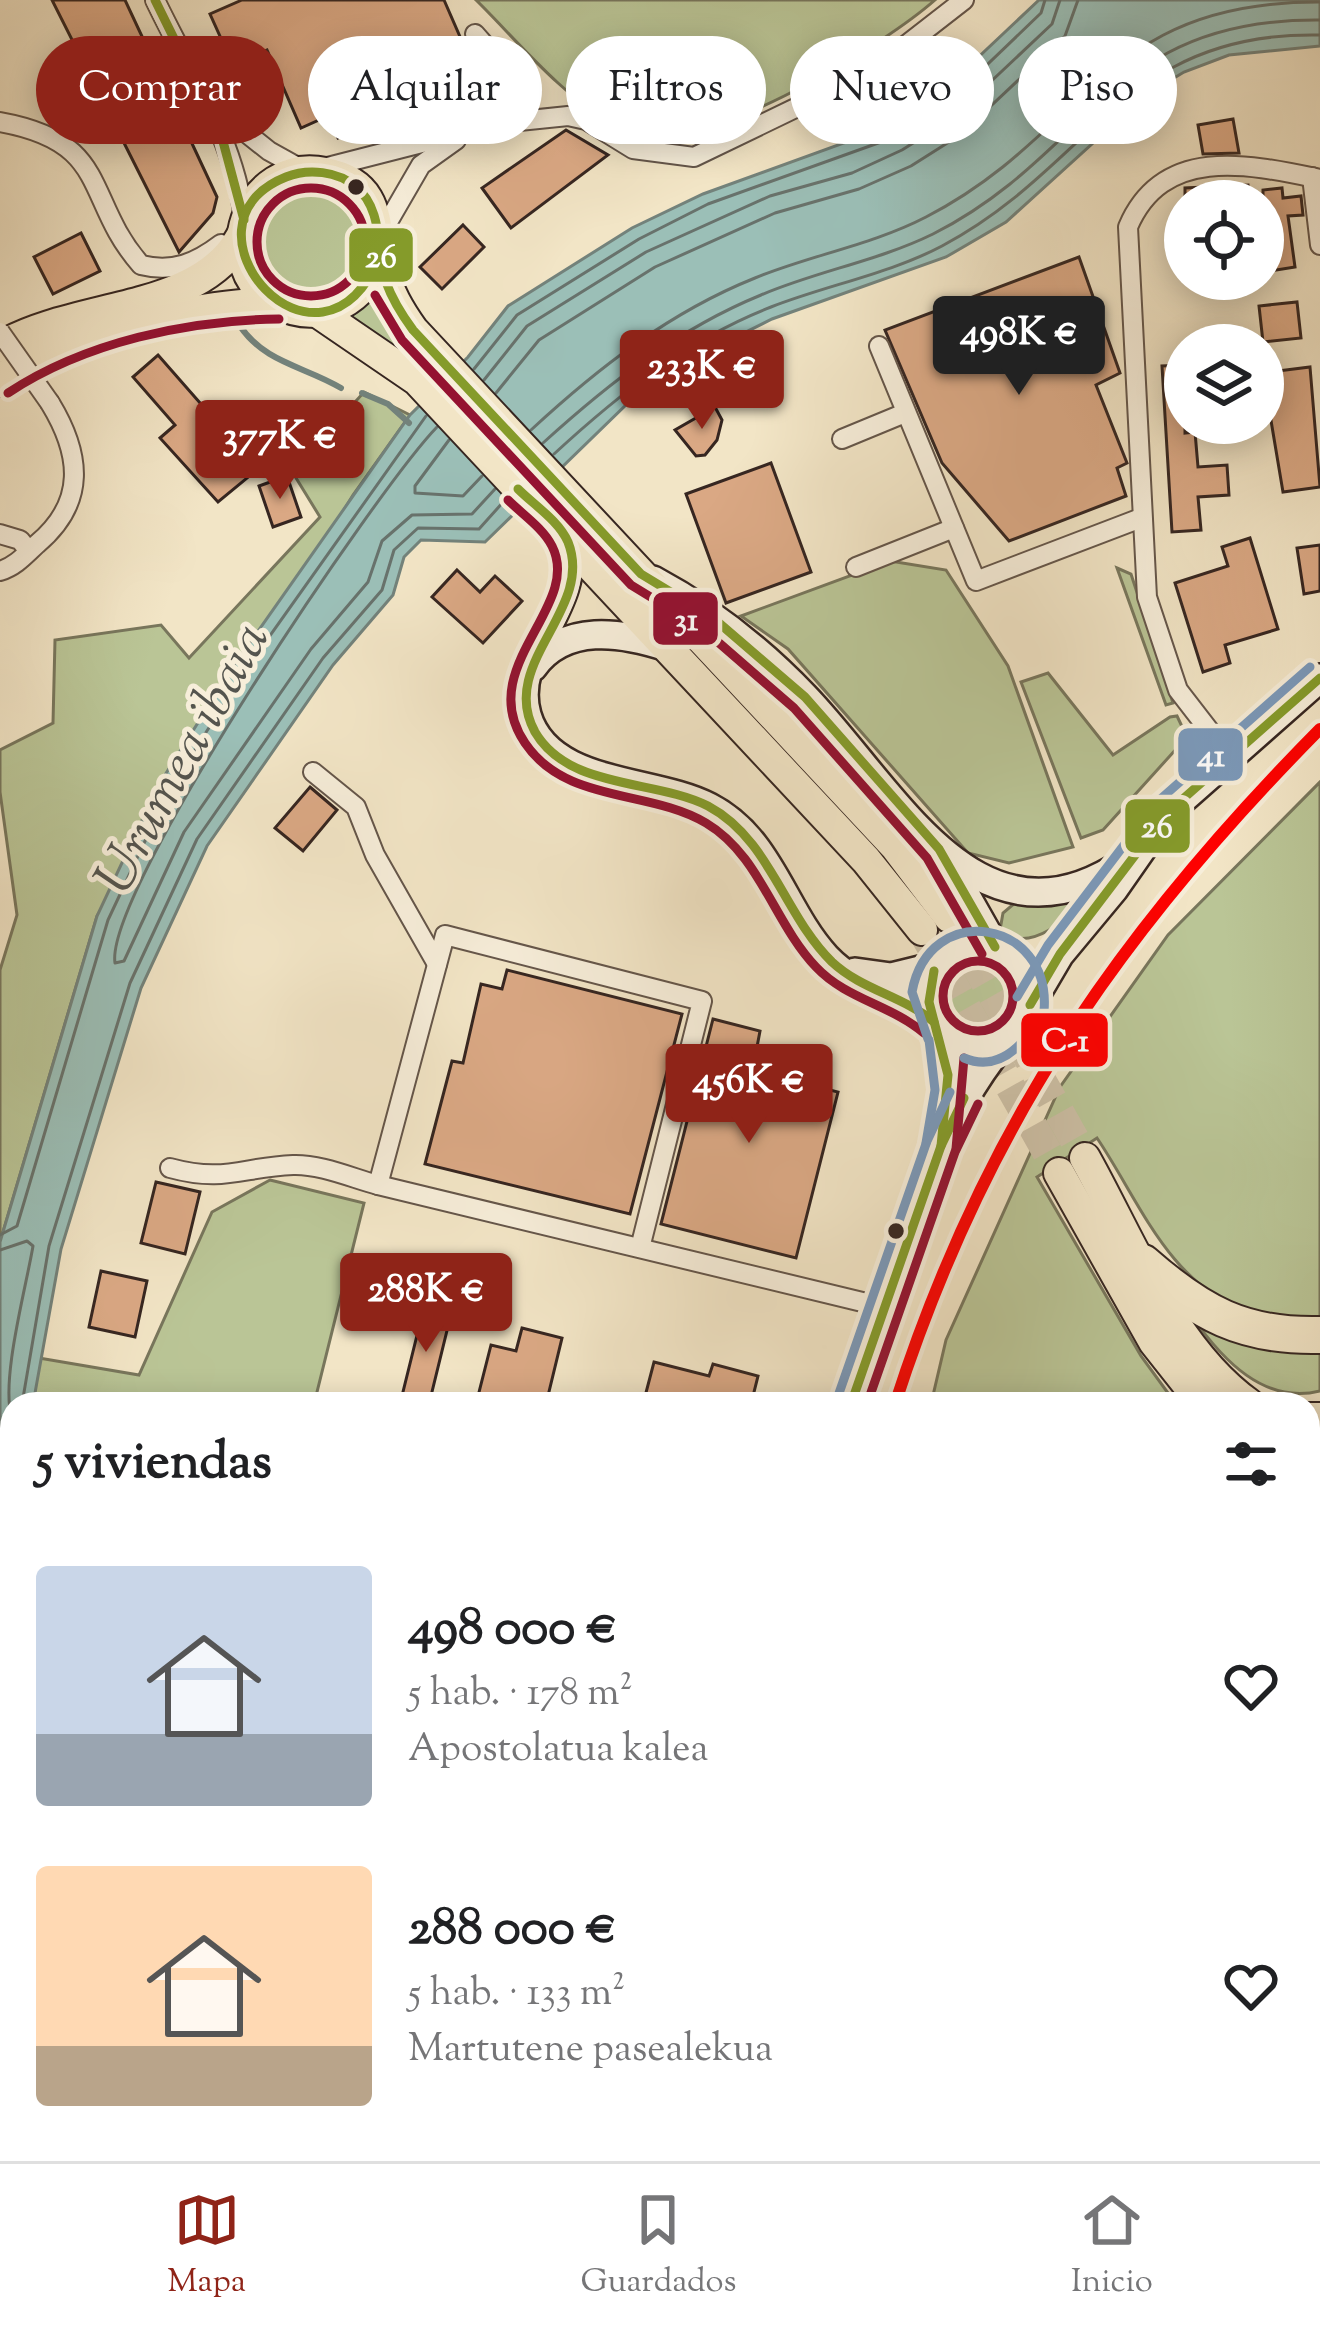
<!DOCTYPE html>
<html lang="es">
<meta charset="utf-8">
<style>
:root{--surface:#fff;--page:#f2f2f2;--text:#202124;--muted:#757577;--line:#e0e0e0;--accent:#8f2418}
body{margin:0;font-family:"Sorts Mill Goudy",serif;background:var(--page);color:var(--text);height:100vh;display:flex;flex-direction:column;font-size:45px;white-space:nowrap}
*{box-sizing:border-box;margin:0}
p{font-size:39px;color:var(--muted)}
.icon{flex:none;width:66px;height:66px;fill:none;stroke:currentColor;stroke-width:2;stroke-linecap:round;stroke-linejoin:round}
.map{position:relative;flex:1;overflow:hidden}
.panel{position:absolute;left:0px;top:1392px;width:1320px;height:771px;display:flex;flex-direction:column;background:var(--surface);border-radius:36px 36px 0 0;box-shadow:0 6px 30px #0003}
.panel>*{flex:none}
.top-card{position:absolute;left:36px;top:36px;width:1248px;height:108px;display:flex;gap:24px}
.controls{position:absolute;left:1164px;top:180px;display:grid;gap:24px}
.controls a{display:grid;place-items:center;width:120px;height:120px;border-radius:50%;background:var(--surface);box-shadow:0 6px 30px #0003;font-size:60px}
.price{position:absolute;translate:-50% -102px;padding:0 27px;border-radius:12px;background:var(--accent);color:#fff;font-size:39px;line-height:78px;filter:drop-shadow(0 3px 6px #0008)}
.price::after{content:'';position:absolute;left:50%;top:72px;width:36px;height:27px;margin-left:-18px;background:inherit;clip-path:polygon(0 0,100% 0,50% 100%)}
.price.selected{background:#222;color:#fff}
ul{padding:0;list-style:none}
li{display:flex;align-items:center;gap:36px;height:300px;padding:0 36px}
li span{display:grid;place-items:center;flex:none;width:336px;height:240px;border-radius:12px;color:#555}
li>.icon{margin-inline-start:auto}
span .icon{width:144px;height:144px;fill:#fffc;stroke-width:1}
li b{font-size:51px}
h2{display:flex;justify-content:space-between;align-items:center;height:144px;padding:0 36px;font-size:51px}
.chip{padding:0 42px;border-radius:54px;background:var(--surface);box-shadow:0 6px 30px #0003;font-size:42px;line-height:108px}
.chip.selected{background:var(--accent);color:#fff}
.tabs{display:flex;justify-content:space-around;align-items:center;height:168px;border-top:3px solid var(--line);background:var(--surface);font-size:33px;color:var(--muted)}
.tabs a{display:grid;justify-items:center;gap:6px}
.tabs .selected{color:var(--accent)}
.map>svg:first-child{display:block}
.green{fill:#bac596;stroke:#78765c;stroke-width:3}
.water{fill:#9bbfb7;stroke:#73827b;stroke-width:3}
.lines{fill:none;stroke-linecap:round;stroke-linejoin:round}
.shore{stroke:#68726c;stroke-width:3}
.stream{stroke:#73827b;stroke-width:6}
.building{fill:#daa884;stroke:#362621;stroke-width:3}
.primary-tunnel{stroke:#ccbfa5;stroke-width:30;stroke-dasharray:30 15;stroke-linecap:butt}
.minor-casing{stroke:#65564a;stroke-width:22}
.secondary-casing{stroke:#362621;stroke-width:32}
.primary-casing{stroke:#362621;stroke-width:34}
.motorway-casing{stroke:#362621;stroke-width:40}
.minor{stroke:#f7eeda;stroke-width:18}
.secondary{stroke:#f7eeda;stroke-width:27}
.primary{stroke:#f2e5c6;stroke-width:30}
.motorway{stroke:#f2e5c6;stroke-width:36}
.minor-bridge-casing{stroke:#65564a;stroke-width:22;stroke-linecap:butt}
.minor-bridge{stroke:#f7eeda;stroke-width:18}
.bus-1-casing{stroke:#f7eeda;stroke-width:18}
.bus-2-casing{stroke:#f7eeda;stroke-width:18}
.bus-3-casing{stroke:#f7eeda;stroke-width:18}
.bus-1{stroke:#859b2a;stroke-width:9}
.bus-2{stroke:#941231;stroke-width:9}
.bus-3{stroke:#7b99ba;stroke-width:9}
.rail-1-casing{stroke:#f7eeda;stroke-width:21}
.rail-1{stroke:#f00;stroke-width:12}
.bus-dot{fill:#362621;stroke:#f7eeda;stroke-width:4.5}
.labels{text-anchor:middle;stroke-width:10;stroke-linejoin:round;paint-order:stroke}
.water-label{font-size:54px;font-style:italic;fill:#54544e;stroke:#f7eeda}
.line-badge{stroke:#f7eeda;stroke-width:4.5}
.badge-label{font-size:33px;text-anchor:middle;font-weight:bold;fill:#fff}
</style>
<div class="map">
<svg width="1320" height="2161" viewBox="0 0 1320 2161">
<rect width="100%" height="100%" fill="#f2e5c6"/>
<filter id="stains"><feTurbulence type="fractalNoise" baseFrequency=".00167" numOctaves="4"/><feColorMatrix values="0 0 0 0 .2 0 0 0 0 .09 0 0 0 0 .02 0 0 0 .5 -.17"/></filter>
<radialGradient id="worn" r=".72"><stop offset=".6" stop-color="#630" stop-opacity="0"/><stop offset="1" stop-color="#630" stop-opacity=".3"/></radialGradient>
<g class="green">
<path d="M476,0H935C884,45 735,134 667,135C652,135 627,128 613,122C566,101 513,36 476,0Z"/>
<circle cx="311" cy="241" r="54"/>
<polygon points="381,292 427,359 417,367 345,321"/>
<polygon points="364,392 410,415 353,495 97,916 0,1242 0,970 17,915 0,792 0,750 53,723 55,640 161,625 189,658 320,517 277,447 339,420"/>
<polygon points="890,561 946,570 1008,666 1073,847 1009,863 968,853 788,649 741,616"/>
<polygon points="1117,568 1131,574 1173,703 1166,705"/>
<polygon points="1048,673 1113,755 1170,717 1177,716 1187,737 1103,830 1081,838 1021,682"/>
<path d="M1320,782V1319C1297,1317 1267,1319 1246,1311C1168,1283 1139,1200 1097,1138L1037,1177L1141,1356L1176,1404H931L946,1340L1060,1087L1168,935Z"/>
<path d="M1087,893C1071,918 1030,955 1000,930L1003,913L1016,902L1058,903Z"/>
<circle cx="978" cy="996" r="36"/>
<polygon points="270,1180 364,1203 314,1404 33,1404 39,1358 139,1375 212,1212"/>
<path d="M1193,1318L1320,1350V1391C1264,1405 1222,1359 1193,1318Z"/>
<polygon points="12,1565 12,1953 0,1894 0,1610"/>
<polygon points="1320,1757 1320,2161 1063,2161 1067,2151 1308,2151 1308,1772"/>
<polygon points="45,2151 220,2151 222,2161 48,2161"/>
<polygon points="883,2151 998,2151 995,2161 885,2161"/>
</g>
<g class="water">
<polygon points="1039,0 1320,0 1320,46 1229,55 1184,72 1146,95 1006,222 946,257 772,319 702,354 627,404 485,542 421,540 404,557 393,595 333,665 207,846 141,988 61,1249 33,1404 12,1404 12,1565 0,1610 0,1242 97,916 158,786 237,661 410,415 468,357 508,306 632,228 703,194 888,127 936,97"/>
<polygon points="0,1894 12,1953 12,2151 45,2151 48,2161 0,2161"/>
</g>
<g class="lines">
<g class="shore">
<polyline points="474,369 517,315 639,239 708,204 895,137 944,106 1041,13 1045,0"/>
<polyline points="484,380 527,326 646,252 770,196 852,173 902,150 950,120 1052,24 1060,0"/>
<polyline points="496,393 539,340 655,267 775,213 859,189 911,166 960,135 1065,36 1078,0"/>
<path d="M437,427C376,490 104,892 115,963L124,961L184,832L311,649L368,582L382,541L412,515L472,514L495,489"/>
<path d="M531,430C598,368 670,312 755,278C811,255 872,245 926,217C1089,133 1101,1 1320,2"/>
<polyline points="449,440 415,486 415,493 463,496 482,476"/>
<path d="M543,443C609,383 678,329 761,295C817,271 878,261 933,234C1093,153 1108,18 1320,20"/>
<path d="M554,454C618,395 688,339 771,307C827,285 889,274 942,246C1093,166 1123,31 1320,35"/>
<polyline points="0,1235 17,1226 108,920 168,792 247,668 426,416"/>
<path d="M0,1250L27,1241L33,1246C26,1288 0,1382 12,1418"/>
<polyline points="22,1404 49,1246 130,983 197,839 323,658 382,590 394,550 418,528 479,529 505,500"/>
</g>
<g class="stream">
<path d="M240,326C265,363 304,366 341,388"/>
<polyline points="362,393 388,404 409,423"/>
</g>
</g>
<g class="building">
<polygon points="52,0 125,0 217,197 213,213 179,252"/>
<polygon points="242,0 444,0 481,85 386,127 382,118 338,138 328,116 301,128 267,50 233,65 210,14"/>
<polygon points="1233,119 1239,153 1203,154 1198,125"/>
<polygon points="566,130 608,155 511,228 482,188"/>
<polygon points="1248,185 1249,201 1185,201 1185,188"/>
<polygon points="1282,188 1283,198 1301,196 1303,215 1288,216 1295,267 1263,272 1263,190"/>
<polygon points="463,225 484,247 442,289 420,267"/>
<polygon points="81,233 100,271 53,294 34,257"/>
<polygon points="1079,257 1120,373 1096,385 1127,463 1117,468 1126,496 1009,541 942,463 885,330"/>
<polygon points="1297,302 1301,338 1263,342 1259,306"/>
<polygon points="158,355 258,469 218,502 160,438 175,425 133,377"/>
<polygon points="1185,365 1185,433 1195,432 1198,467 1227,465 1229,495 1198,497 1201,530 1172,532 1162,366"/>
<polygon points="1310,367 1320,487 1283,492 1263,373"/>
<polygon points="715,407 722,420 717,440 705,455 696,456 675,430"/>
<polygon points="771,463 811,572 726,603 686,494"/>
<polygon points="287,476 301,517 273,527 259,486"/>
<polygon points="1250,538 1278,629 1225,645 1230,663 1203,672 1175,583 1228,566 1222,547"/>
<polygon points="1320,545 1320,591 1304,594 1297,548"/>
<polygon points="457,570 480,592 495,576 522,601 483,643 432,597"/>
<polygon points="310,787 337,810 303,851 275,828"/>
<polygon points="507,970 682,1014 630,1214 425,1164 452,1061 463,1063 481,984 502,989"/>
<polygon points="713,1019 760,1031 757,1047 797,1057 791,1080 838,1092 796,1258 661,1224"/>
<polygon points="156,1182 200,1192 185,1254 141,1243"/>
<polygon points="101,1271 147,1281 135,1337 89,1327"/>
<polygon points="425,1303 452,1310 429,1404 400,1404"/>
<polygon points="522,1328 562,1338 546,1404 476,1404 491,1345 516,1351"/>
<polygon points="654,1362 709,1376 713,1364 758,1376 751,1404 643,1404"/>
</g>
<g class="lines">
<g class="primary-tunnel">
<polyline points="949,917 1085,1158"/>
<polyline points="922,930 1059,1173"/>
</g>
<defs>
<g id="minor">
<path d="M155,0C188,69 236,142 244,220"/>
<polyline points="210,104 269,151 305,171"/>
<path d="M0,122C112,142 83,199 141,265C173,273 196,263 221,244"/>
<polyline points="500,123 568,116 586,120 633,149 694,157 874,70 964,0"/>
<polyline points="316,170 500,123 517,101 519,84 475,34"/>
<polyline points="1312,177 1320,245"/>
<polyline points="381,234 421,165 456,140"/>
<polyline points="879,346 976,581 1141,518"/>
<polyline points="842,439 905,413"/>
<polyline points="0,534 20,540 29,551"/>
<polyline points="856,567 954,528"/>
<path d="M0,571C16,566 25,555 37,544C87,502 81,454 50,403"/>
<path d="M1229,756L1178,690L1147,597L1128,227C1163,145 1248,164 1320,179"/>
<polyline points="313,772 356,807 375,855 437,964"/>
<path d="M170,1168C225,1183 242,1167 293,1165C320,1164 352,1178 378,1185"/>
<polyline points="640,1248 702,1001 445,935 378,1185 883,1307"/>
<polyline points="1308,1849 1320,1829"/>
<polyline points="1308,2071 1320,2075"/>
<polyline points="256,2151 258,2161"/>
<polyline points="570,2151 571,2161"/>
<polyline points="591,2151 592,2161"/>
</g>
<g id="secondary">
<path d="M567,541C582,609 509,652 527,715C548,787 654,778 709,807C771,839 782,909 826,957C863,996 901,989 934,1022"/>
<path d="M653,580C709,610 761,651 805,697C898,794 981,969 1135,855"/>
<path d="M533,667C565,623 621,632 667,647"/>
<polyline points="947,862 995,947"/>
<polyline points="855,972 891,977 936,966"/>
<polyline points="1030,1005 1060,954 1114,889 1167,813 1320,678"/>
<path d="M941,1146C949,1113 956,1068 943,1035C936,1019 926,1010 927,992C931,942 987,935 1019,963L1030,1005L1013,1036L978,1048L942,1033"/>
<path d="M851,1404C892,1283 921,1143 1003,1043"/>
<polyline points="810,2151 810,2161"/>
</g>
<g id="primary">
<path d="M380,256C367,298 322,326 279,304C209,268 247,157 325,173C386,185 372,231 384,273C389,294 400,312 413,330L895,846L949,917"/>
<polyline points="316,311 417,380 866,860 922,930"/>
<path d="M0,347C75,302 200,314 241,237"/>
<path d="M0,381C51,337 213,300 279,304"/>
<path d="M1085,1158C1131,1240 1171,1348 1249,1404"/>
<polyline points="1059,1173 1154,1342 1203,1404"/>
<polyline points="1308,1418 1320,1418"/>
<polyline points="1308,1481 1320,1492"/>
<polyline points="1308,1541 1320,1582"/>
<polyline points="1308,1701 1320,1677"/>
<polyline points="1308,1749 1320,1731"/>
<polyline points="1025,2161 1029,2151"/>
<polyline points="1050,2161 1055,2151"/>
</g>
<path id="motorway" d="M1143,1263C1200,1313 1243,1337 1320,1335"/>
</defs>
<use href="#minor" class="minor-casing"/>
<use href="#secondary" class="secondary-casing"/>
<use href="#primary" class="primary-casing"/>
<use href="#motorway" class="motorway-casing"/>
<use href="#minor" class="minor"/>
<use href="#secondary" class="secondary"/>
<use href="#primary" class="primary"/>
<use href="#motorway" class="motorway"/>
<defs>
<polyline id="minor-bridge" points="0,332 50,403"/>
</defs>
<use href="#minor-bridge" class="minor-bridge-casing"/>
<use href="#minor-bridge" class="minor-bridge"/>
<defs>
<g id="bus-1">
<polyline points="155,0 221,134 244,220"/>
<path d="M380,256C319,402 166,225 286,177C308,168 338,171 356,187C383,208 377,252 386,282C392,299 402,315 413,330L641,574L712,617L805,697L939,849L995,947"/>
<path d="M518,489C534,505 559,521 568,542C595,610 497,663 535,732C569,790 655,779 708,806C770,839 784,915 832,962C862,990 903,996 934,1022"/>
<polyline points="934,971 929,1002 948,1075 941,1146"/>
<polyline points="1030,1005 1060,954 1167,813 1320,678"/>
<polyline points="851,1404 941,1146 964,1098"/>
</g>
<g id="bus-2">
<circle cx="311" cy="242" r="54"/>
<polyline points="375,295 402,340 631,585 703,629 794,708 927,858 982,954"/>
<path d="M8,393C85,342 188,320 279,319"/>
<path d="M508,500C522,514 543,528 552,546C583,607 473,667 525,743C566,804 649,789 706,823C760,855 774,923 816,967C846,999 891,1005 924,1033"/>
<circle cx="978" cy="996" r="35"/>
<polyline points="956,1149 964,1058"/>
<polyline points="867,1404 955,1152 978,1104"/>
</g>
<g id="bus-3">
<polyline points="1017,997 1048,945 1156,803 1310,667"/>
<path d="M928,1039L912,992C929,899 1052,919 1044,1011C1028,1040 1002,1074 964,1058"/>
<polyline points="926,1143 935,1090 929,1040"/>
<polyline points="837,1399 927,1141 950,1092"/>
</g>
</defs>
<use href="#bus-1" class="bus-1-casing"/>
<use href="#bus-2" class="bus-2-casing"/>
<use href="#bus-3" class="bus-3-casing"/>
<use href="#bus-1" class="bus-1"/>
<use href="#bus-2" class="bus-2"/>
<use href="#bus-3" class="bus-3"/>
<defs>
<path id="rail-1" d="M895,1404C984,1128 1117,934 1320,729"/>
</defs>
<use href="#rail-1" class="rail-1-casing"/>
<use href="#rail-1" class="rail-1"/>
</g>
<g class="bus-dot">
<circle cx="356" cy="187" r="10"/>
<circle cx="896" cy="1231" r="10"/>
</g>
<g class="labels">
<g class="water-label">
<text transform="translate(180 757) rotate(-61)" y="19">Urumea ibaia</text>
</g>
</g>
<g class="line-badge">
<rect x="347" y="226" width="68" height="58" rx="12" fill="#859b2a"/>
<rect x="651" y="590" width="69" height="57" rx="12" fill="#941231"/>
<rect x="1176" y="726" width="69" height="57" rx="12" fill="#7b99ba"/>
<rect x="1123" y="797" width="69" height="58" rx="12" fill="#859b2a"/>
<rect x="1019" y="1011" width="91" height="58" rx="12" fill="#f00"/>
</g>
<g class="badge-label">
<text x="381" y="267">26</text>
<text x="686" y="630">31</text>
<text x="1211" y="766">41</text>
<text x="1157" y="837">26</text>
<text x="1065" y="1051">C-1</text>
</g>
<rect width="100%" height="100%" filter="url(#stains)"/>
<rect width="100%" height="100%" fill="url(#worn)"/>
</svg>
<div class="controls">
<a><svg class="icon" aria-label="locate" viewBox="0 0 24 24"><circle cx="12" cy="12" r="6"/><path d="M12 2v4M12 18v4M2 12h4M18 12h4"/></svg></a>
<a><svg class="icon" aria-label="layers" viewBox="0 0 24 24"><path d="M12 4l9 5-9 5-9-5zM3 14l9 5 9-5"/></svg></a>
</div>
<b class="price selected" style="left:1019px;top:398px">498K €</b>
<b class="price" style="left:702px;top:432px">233K €</b>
<b class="price" style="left:280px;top:502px">377K €</b>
<b class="price" style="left:749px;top:1146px">456K €</b>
<b class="price" style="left:426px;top:1355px">288K €</b>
<div class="top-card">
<a class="chip selected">Comprar</a>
<a class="chip">Alquilar</a>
<a class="chip">Filtros</a>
<a class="chip">Nuevo</a>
<a class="chip">Piso</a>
</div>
<section class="panel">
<h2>5 viviendas<svg class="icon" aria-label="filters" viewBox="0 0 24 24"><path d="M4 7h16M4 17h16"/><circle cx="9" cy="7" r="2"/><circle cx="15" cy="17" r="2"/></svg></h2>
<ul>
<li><span style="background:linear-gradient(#c9d6e8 70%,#9aa5b1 0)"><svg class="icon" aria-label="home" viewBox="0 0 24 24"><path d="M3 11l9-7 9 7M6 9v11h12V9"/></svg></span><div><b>498 000 €</b><p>5 hab. · 178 m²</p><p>Apostolatua kalea</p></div><svg class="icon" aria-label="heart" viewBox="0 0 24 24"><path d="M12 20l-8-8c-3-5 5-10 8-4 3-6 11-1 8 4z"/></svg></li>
<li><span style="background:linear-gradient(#ffd9b3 75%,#b9a48a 0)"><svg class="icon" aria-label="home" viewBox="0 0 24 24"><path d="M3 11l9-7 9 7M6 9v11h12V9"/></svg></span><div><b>288 000 €</b><p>5 hab. · 133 m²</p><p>Martutene pasealekua</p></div><svg class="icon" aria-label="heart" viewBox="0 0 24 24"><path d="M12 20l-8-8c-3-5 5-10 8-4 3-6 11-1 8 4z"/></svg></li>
</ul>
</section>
</div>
<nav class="tabs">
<a class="selected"><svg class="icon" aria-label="map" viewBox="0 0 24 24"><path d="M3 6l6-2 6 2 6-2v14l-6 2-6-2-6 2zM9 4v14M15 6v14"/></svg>Mapa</a>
<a><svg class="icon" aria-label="saved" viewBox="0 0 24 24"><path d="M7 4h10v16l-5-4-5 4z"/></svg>Guardados</a>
<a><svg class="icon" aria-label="home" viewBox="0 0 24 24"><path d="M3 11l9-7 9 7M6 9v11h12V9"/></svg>Inicio</a>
</nav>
